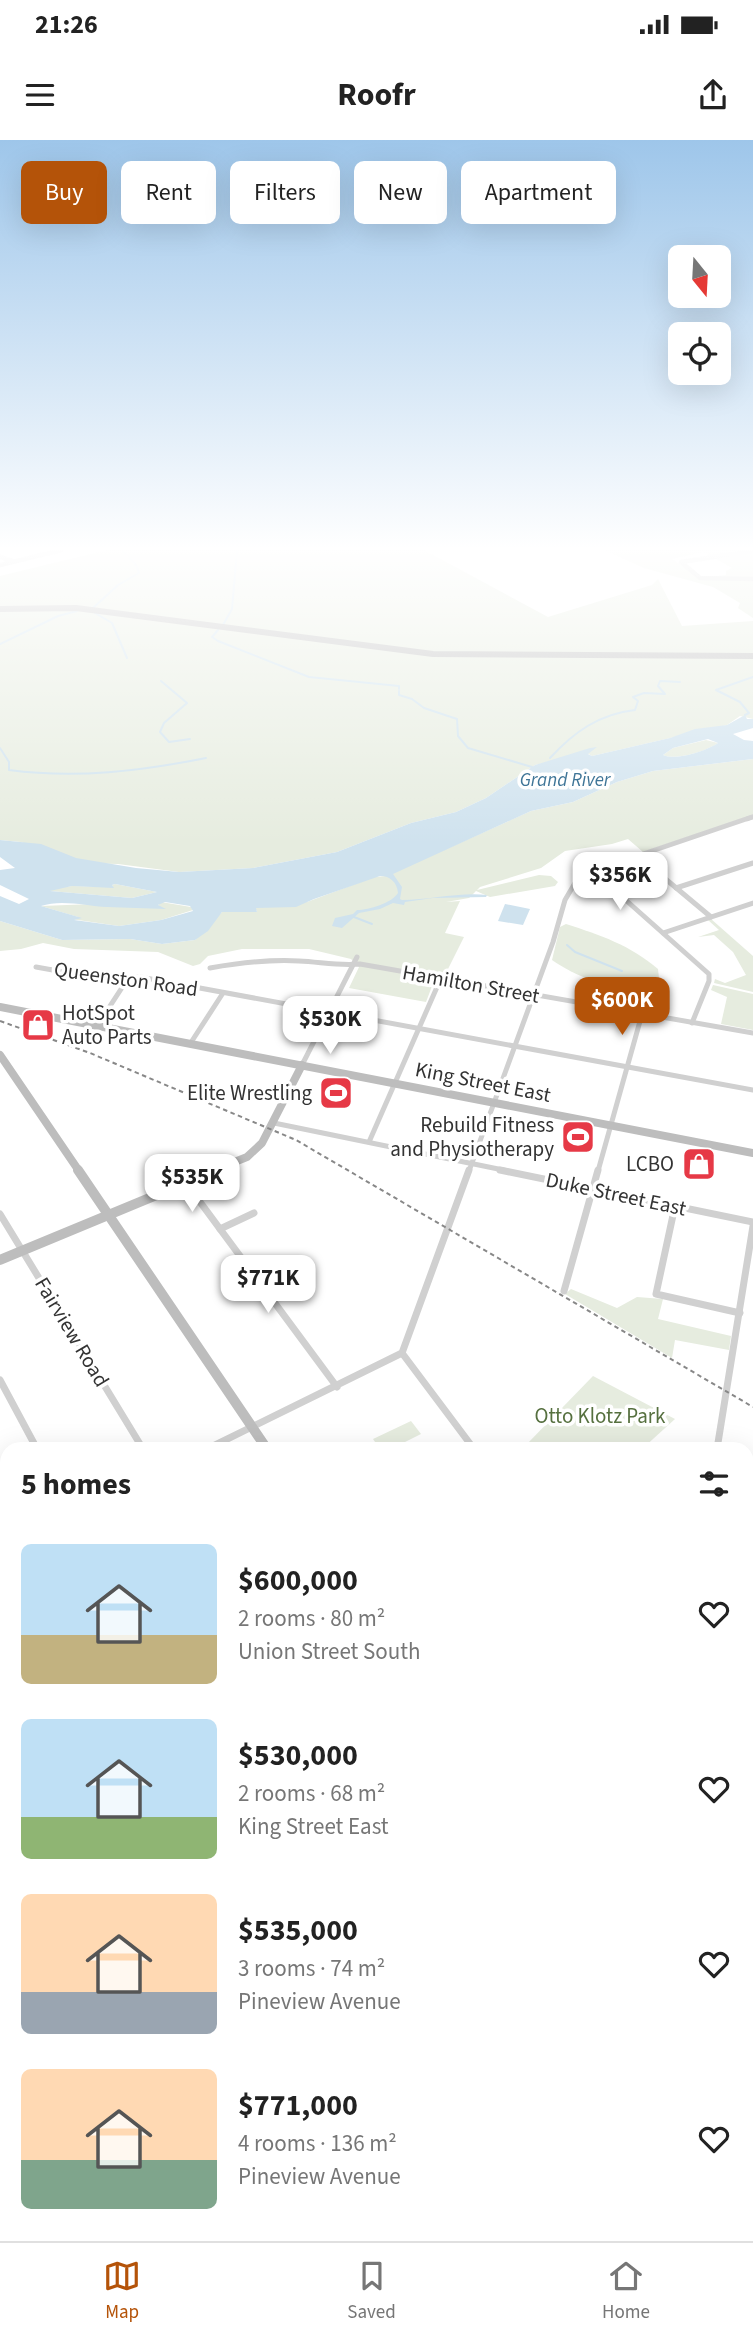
<!DOCTYPE html>
<meta charset="utf-8">
<style>
:root{--surface:#fff;--page:#f6f6f6;--text:#222;--muted:#767676;--line:#e0e0e0;--accent:#b45309}
body{margin:0;font-family:"Source Sans 3",sans-serif;background:var(--page);color:var(--text);height:100vh;display:flex;flex-direction:column;font-size:26px;white-space:nowrap}
*{box-sizing:border-box;margin:0}
p{font-size:23px;color:var(--muted)}
.icon{flex:none;width:38px;height:38px;fill:none;stroke:currentColor;stroke-width:2;stroke-linecap:round;stroke-linejoin:round}
.map{position:relative;flex:1;overflow:hidden}
.side{position:absolute;left:0px;top:1302px;width:754px;height:800px;display:flex;flex-direction:column;background:var(--surface);border-radius:21px 21px 0 0;box-shadow:0 7px 28px #0002}
.side>*{flex:none}
.guide{position:absolute;left:21px;top:21px;width:712px;height:63px;display:flex;gap:14px}
.needle{width:46px;rotate:162deg}
.controls{position:absolute;left:668px;top:105px;display:grid;gap:14px}
.controls a{display:grid;place-items:center;width:63px;height:63px;border-radius:10px;background:var(--surface);box-shadow:0 7px 28px #0002;font-size:35px}
.price{position:absolute;translate:-50% -60px;padding:0 16px;border-radius:14px;background:#fff;color:#222;font-size:23px;line-height:46px;filter:drop-shadow(0 2px 4px #0008)}
.price::after{content:'';position:absolute;left:50%;top:42px;width:21px;height:16px;margin-left:-10px;background:inherit;clip-path:polygon(0 0,100% 0,50% 100%)}
.price.on{background:var(--accent);color:#fff}
ul{padding:0;list-style:none}
li{display:flex;align-items:center;gap:21px;height:175px;padding:0 21px}
li span{display:grid;place-items:center;flex:none;width:196px;height:140px;border-radius:10px;color:#555}
li>.icon{margin-inline-start:auto}
span .icon{width:84px;height:84px;fill:#fffc;stroke-width:1}
li b{font-size:30px}
h2{display:flex;justify-content:space-between;align-items:center;height:84px;padding:0 21px;font-size:30px}
.tag{padding:0 24px;border-radius:10px;background:var(--surface);box-shadow:0 7px 28px #0002;font-size:24px;line-height:63px}
.tag.on{background:var(--accent);color:#fff}
.status{display:flex;justify-content:space-between;align-items:center;height:49px;padding:0 35px;background:var(--surface);direction:ltr}
.status svg{height:19px;fill:currentColor}
header{display:flex;justify-content:space-between;align-items:center;height:91px;padding:0 21px;background:var(--surface);font-size:32px;font-weight:700}
.menu{display:flex;justify-content:space-around;align-items:center;height:98px;border-top:2px solid var(--line);background:var(--surface);font-size:19px;color:var(--muted)}
.menu a{display:grid;justify-items:center;gap:4px}
.menu .on{color:var(--accent)}
.map>svg:first-child{display:block}
.green{fill:#e6ecdf;fill-rule:evenodd}
.water{fill:#cfe2ee;fill-rule:evenodd}
.lines{fill:none;stroke-linecap:round;stroke-linejoin:round}
.stream{stroke:#cfe2ee;stroke-width:2}
.street-far3{stroke:#d0d0d0;stroke-width:4.5}
.street-far2{stroke:#d0d0d0;stroke-width:5}
.street-far1{stroke:#d0d0d0;stroke-width:7}
.street{stroke:#d0d0d0;stroke-width:9}
.secondary-far3{stroke:#bdbdbd;stroke-width:6}
.secondary-far2{stroke:#bdbdbd;stroke-width:8}
.secondary-far1{stroke:#bdbdbd;stroke-width:10}
.secondary{stroke:#bdbdbd;stroke-width:13}
.rail{stroke:#888;stroke-width:2;stroke-dasharray:4.5 3.5;stroke-linecap:butt}
.labels{text-anchor:middle;stroke-width:7;stroke-linejoin:round;paint-order:stroke}
.far-water-label{font-size:19px;font-style:italic;fill:#3f7597;stroke:#fff}
.street-label{font-size:21px;fill:#333;stroke:#fff}
.poi-label{font-size:21px;fill:#333;stroke:#fff;text-anchor:end}
.park-label{font-size:21px;fill:#56703f;stroke:#fff}
</style>
<div class="status"><b>21:26</b><svg viewBox="0 0 49 12"><path d="M0 12V9h3v3zM5 12V6h3v6zM10 12V3h3v9zM15 12V0h3v12zM26 1h20v11H26zM47 4h2v5h-2z"/></svg></div>
<header><svg class="icon" aria-label="menu" viewBox="0 0 24 24"><path d="M4 6h16M4 12h16M4 18h16"/></svg>Roofr<svg class="icon" aria-label="share" viewBox="0 0 24 24"><path d="M12 15V3M7 8l5-5 5 5M5 13v7h14v-7"/></svg></header>
<div class="map">
<svg width="753" height="2101" viewBox="0 0 753 2101">
<rect width="100%" height="100%" fill="#fff"/>
<g class="green">
<polygon points="107,410 424,410 548,477 652,445 658,439 682,486 753,481 753,579 740,576 727,585 592,616 587,613 535,625 486,658 456,672 411,683 337,712 253,728 179,732 118,724 78,723 21,702 0,700 0,436"/>
<path d="M604,410H753V478L738,468L740,463L713,447L644,428ZM704,412L732,428L726,431V435L700,438L672,419Z"/>
<path d="M706,600L718,603C707,611 675,621 663,615L673,608Z"/>
<polygon points="753,619 753,675 643,712 628,699 612,704 565,711 541,728 480,747 477,750 539,735 551,736 558,742 555,746 490,757 476,751 469,758 446,762 460,761 445,793 464,797 445,835 434,841 426,862 349,848 359,827 351,819 309,809 242,809 208,816 200,824 193,826 158,812 74,809 43,803 21,809 0,811 0,781 62,800 130,799 162,804 195,800 222,772 257,772 255,767 307,762 374,737 386,736 531,671 573,662 617,642 653,631"/>
<polygon points="115,744 157,752 132,758 50,751 51,749 72,746 113,747 112,745"/>
<polygon points="161,762 191,767 193,770 161,780 119,786 71,779 78,777 41,766 93,764 157,767"/>
<polygon points="711,779 753,816 753,852 714,843 715,839 725,843 746,835 733,812 714,795 698,797 719,790 708,780"/>
<path d="M566,784C600,795 630,805 658,829L659,838L652,847C620,853 579,839 552,820L560,787Z"/>
<polygon points="713,845 753,854 753,890 721,884 727,857 711,850"/>
<polygon points="571,1149 617,1168 637,1157 663,1159 658,1179 731,1196 729,1210 675,1200 672,1218 565,1154"/>
<polygon points="593,1236 675,1279 642,1309 529,1309 527,1304"/>
<polygon points="411,1281 421,1294 391,1309 380,1309 373,1299"/>
<polygon points="524,2095 635,2095 626,2101 527,2101"/>
</g>
<g class="water">
<path d="M745,575L747,579H753V588L733,594L744,600L753,601V619L653,631L617,642L573,662L531,671L393,734L402,747L400,759L402,760C430,760 459,752 487,755L486,757L433,758L405,762L404,765L393,763L380,769L359,773L342,788L332,786L335,778L353,774L357,770C369,770 392,763 398,753C397,742 390,736 380,736L314,759L296,767L256,768L257,772H222L208,791L195,800L162,804L130,799L62,800L0,781V756L19,764L29,759L0,745V730L15,728L0,717V700L41,704L76,718L136,728L179,732L253,728L337,712L411,683L456,672L486,658L535,625L590,608L597,607L588,614L592,616L670,598L695,589L727,585ZM708,599L718,603C706,611 676,621 663,615L673,608ZM115,744L157,752L132,758L50,751L72,746L114,748L112,745ZM165,762L190,766L193,771L161,780L119,786L74,780L82,778L41,766C61,759 87,766 107,767C125,768 146,768 166,769L158,765Z"/>
<polygon points="505,764 530,769 523,785 498,781"/>
</g>
<g class="lines">
<g class="stream">
<polyline points="93,468 118,445 139,433 136,425 122,410"/>
<polyline points="95,473 112,483 127,518"/>
<polyline points="223,485 232,469 237,410"/>
<polyline points="218,490 212,497 218,501 309,537 399,546 399,549"/>
<polyline points="0,504 58,476 77,471"/>
<polyline points="161,541 187,563 164,583 160,592 169,602 190,599"/>
<polyline points="399,551 399,555 412,559 424,568 457,579 458,596 468,608 532,627"/>
<polyline points="745,575 749,573 740,562 716,550 753,537"/>
<path d="M0,608L9,622V630C76,639 141,631 206,618"/>
<path d="M550,618C574,592 599,574 635,570L638,561L633,557L644,553L665,554L658,546L660,541L680,542"/>
<polyline points="354,777 372,784"/>
<polyline points="567,805 575,812 622,831"/>
</g>
<g class="street-far3">
<polyline points="753,411 681,422 700,438 753,439"/>
<polyline points="0,417 13,421"/>
<polyline points="0,425 62,410"/>
<polyline points="747,679 753,677"/>
</g>
<g class="street-far2">
<polyline points="638,716 711,777"/>
<polyline points="593,731 709,834 709,841 692,883"/>
<polyline points="676,748 753,723"/>
<polyline points="663,793 753,763"/>
<polyline points="36,827 125,843 130,838 140,837 753,950"/>
<path d="M210,828C239,823 269,819 299,821C321,822 338,826 360,824L753,893"/>
<polyline points="97,886 125,843"/>
<polyline points="190,904 223,853"/>
<polyline points="302,925 357,817"/>
<polyline points="274,983 508,1031"/>
<polyline points="369,1002 441,838"/>
<polyline points="469,1031 553,802 565,760 575,743 593,731 752,677"/>
<polyline points="598,1031 642,874"/>
</g>
<g class="street-far1">
<polyline points="500,1030 753,1082"/>
<polyline points="186,1043 337,1247"/>
<polyline points="675,1066 656,1154 740,1173"/>
<polyline points="0,1074 143,1309"/>
<polyline points="220,1089 254,1073"/>
<polyline points="564,1151 598,1030"/>
<polyline points="402,1213 474,1309"/>
<polyline points="0,1240 37,1309"/>
<polyline points="207,1309 402,1213 469,1030"/>
<polyline points="717,1309 753,1086"/>
<polyline points="0,1408 7,1405"/>
<polyline points="747,1408 753,1415"/>
<polyline points="0,1449 7,1464"/>
</g>
<g class="street">
<polyline points="747,1549 753,1551"/>
<polyline points="0,1570 7,1568"/>
<polyline points="747,1679 753,1680"/>
<polyline points="747,1795 753,1796"/>
<polyline points="747,1919 753,1921"/>
<polyline points="323,2095 323,2101"/>
<polyline points="419,2095 419,2101"/>
</g>
<polyline class="secondary-far3" points="0,469 76,468 433,514 753,516"/>
<g class="secondary-far2">
<polyline points="0,867 753,1013"/>
<polyline points="0,915 79,1031"/>
<polyline points="212,1031 247,1017 262,1003 302,925"/>
</g>
<g class="secondary-far1">
<polyline points="78,1030 267,1309"/>
<polyline points="0,1120 217,1030"/>
</g>
<g class="secondary">
<polyline points="0,1796 7,1792"/>
<polyline points="747,2032 753,2041"/>
</g>
<polyline class="rail" points="0,881 90,913 296,1000 753,1267"/>
</g>
<linearGradient id="sky" x2="0" y2="1"><stop stop-color="#9ec6ea"/><stop offset="0.58" stop-color="#fff"/><stop offset="1" stop-color="#fff" stop-opacity="0"/></linearGradient>
<rect width="753" height="704" fill="url(#sky)"/>
<defs>
<symbol id="shop-square" viewBox="-11 -11 22 22"><rect x="-9" y="-9" width="18" height="18" rx="4" fill="#e63946" stroke="#fff"/><path d="M-5-2.5h2.3a2.7 3.5 0 0 1 5.4 0H5L5.5 6h-11ZM-1.5-2.5h3a1.5 2.3 0 0 0-3 0Z" fill="#fff"/></symbol>
<symbol id="stadium-square" viewBox="-11 -11 22 22"><rect x="-9" y="-9" width="18" height="18" rx="4" fill="#e63946" stroke="#fff"/><path d="M0-5a6.5 5 0 1 0 0 10a6.5 5 0 1 0 0-10ZM-3.5-1.8h7v3.6h-7Z" fill="#fff"/></symbol>
</defs>
<g fill-rule="evenodd">
<use href="#shop-square" x="19" y="866" width="38" height="38"/>
<use href="#stadium-square" x="317" y="934" width="38" height="38"/>
<use href="#stadium-square" x="559" y="978" width="38" height="38"/>
<use href="#shop-square" x="680" y="1005" width="38" height="38"/>
</g>
<g class="labels">
<g class="far-water-label">
<text x="565" y="646">Grand River</text>
</g>
<g class="street-label">
<text transform="translate(126 839) rotate(8)" y="7">Queenston Road</text>
<text transform="translate(471 844) rotate(10)" y="7">Hamilton Street</text>
<text transform="translate(483 942) rotate(11)" y="7">King Street East</text>
<text transform="translate(616 1054) rotate(12)" y="7">Duke Street East</text>
<text transform="translate(72 1192) rotate(59)" y="7">Fairview Road</text>
</g>
<g class="poi-label">
<text x="62" y="880" text-anchor="start">HotSpot<tspan x="62" dy="24">Auto Parts</tspan></text>
<text x="312" y="960">Elite Wrestling</text>
<text x="554" y="992">Rebuild Fitness<tspan x="554" dy="24">and Physiotherapy</tspan></text>
<text x="674" y="1031">LCBO</text>
</g>
<g class="park-label">
<text x="600" y="1283">Otto Klotz Park</text>
</g>
</g>
</svg>
<div class="controls">
<a><svg class="needle" viewBox="-14 -14 28 28"><path d="M0-13l5 13h-10z" fill="#e53935"/><path d="M0 13l5-13h-10z" fill="#767676"/></svg></a>
<a><svg class="icon" aria-label="locate" viewBox="0 0 24 24"><circle cx="12" cy="12" r="6"/><path d="M12 2v4M12 18v4M2 12h4M18 12h4"/></svg></a>
</div>
<b class="price" style="left:620px;top:772px">$356K</b>
<b class="price on" style="left:622px;top:897px">$600K</b>
<b class="price" style="left:330px;top:916px">$530K</b>
<b class="price" style="left:192px;top:1074px">$535K</b>
<b class="price" style="left:268px;top:1175px">$771K</b>
<div class="guide">
<a class="tag on">Buy</a>
<a class="tag">Rent</a>
<a class="tag">Filters</a>
<a class="tag">New</a>
<a class="tag">Apartment</a>
</div>
<section class="side">
<h2>5 homes<svg class="icon" aria-label="filters" viewBox="0 0 24 24"><path d="M4 7h16M4 17h16"/><circle cx="9" cy="7" r="2"/><circle cx="15" cy="17" r="2"/></svg></h2>
<ul>
<li><span style="background:linear-gradient(#bfe0f5 65%,#c2b280 0)"><svg class="icon" aria-label="home" viewBox="0 0 24 24"><path d="M3 11l9-7 9 7M6 9v11h12V9"/></svg></span><div><b>$600,000</b><p>2 rooms · 80 m²</p><p>Union Street South</p></div><svg class="icon" aria-label="heart" viewBox="0 0 24 24"><path d="M12 20l-8-8c-3-5 5-10 8-4 3-6 11-1 8 4z"/></svg></li>
<li><span style="background:linear-gradient(#bfe0f5 70%,#8fb573 0)"><svg class="icon" aria-label="home" viewBox="0 0 24 24"><path d="M3 11l9-7 9 7M6 9v11h12V9"/></svg></span><div><b>$530,000</b><p>2 rooms · 68 m²</p><p>King Street East</p></div><svg class="icon" aria-label="heart" viewBox="0 0 24 24"><path d="M12 20l-8-8c-3-5 5-10 8-4 3-6 11-1 8 4z"/></svg></li>
<li><span style="background:linear-gradient(#ffd9b3 70%,#9aa5b1 0)"><svg class="icon" aria-label="home" viewBox="0 0 24 24"><path d="M3 11l9-7 9 7M6 9v11h12V9"/></svg></span><div><b>$535,000</b><p>3 rooms · 74 m²</p><p>Pineview Avenue</p></div><svg class="icon" aria-label="heart" viewBox="0 0 24 24"><path d="M12 20l-8-8c-3-5 5-10 8-4 3-6 11-1 8 4z"/></svg></li>
<li><span style="background:linear-gradient(#ffd9b3 65%,#7fa58c 0)"><svg class="icon" aria-label="home" viewBox="0 0 24 24"><path d="M3 11l9-7 9 7M6 9v11h12V9"/></svg></span><div><b>$771,000</b><p>4 rooms · 136 m²</p><p>Pineview Avenue</p></div><svg class="icon" aria-label="heart" viewBox="0 0 24 24"><path d="M12 20l-8-8c-3-5 5-10 8-4 3-6 11-1 8 4z"/></svg></li>
</ul>
</section>
</div>
<nav class="menu">
<a class="on"><svg class="icon" aria-label="map" viewBox="0 0 24 24"><path d="M3 6l6-2 6 2 6-2v14l-6 2-6-2-6 2zM9 4v14M15 6v14"/></svg>Map</a>
<a><svg class="icon" aria-label="saved" viewBox="0 0 24 24"><path d="M7 4h10v16l-5-4-5 4z"/></svg>Saved</a>
<a><svg class="icon" aria-label="home" viewBox="0 0 24 24"><path d="M3 11l9-7 9 7M6 9v11h12V9"/></svg>Home</a>
</nav>
